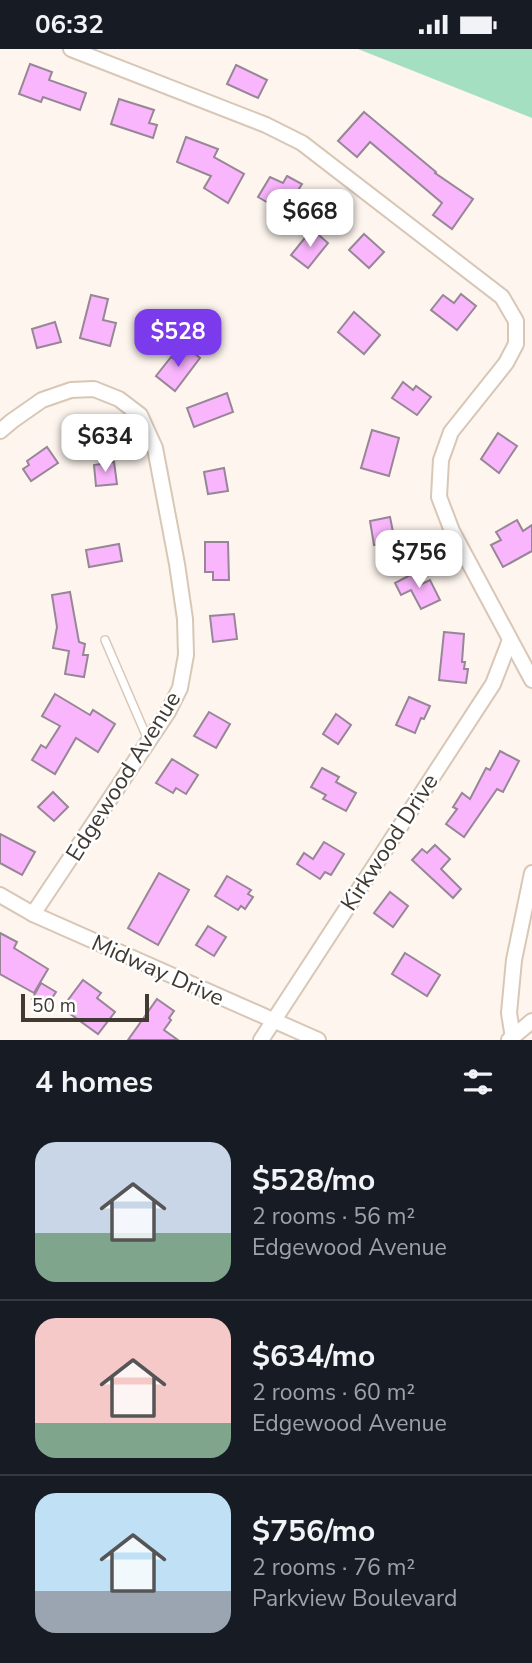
<!DOCTYPE html>
<meta charset="utf-8">
<style>
:root{--surface:#171b24;--page:#242831;--text:#f1f3f6;--muted:#9ea1a6;--line:#363941;--accent:#7c3aed}
body{margin:0;font-family:"Nunito Sans",sans-serif;background:var(--page);color:var(--text);height:100vh;display:flex;flex-direction:column;font-size:26px;white-space:nowrap}
*{box-sizing:border-box;margin:0}
p{font-size:23px;color:var(--muted)}
.icon{flex:none;width:38px;height:38px;fill:none;stroke:currentColor;stroke-width:2;stroke-linecap:round;stroke-linejoin:round}
.map{position:relative;height:991px;overflow:hidden}
.details{display:flex;flex-direction:column;background:var(--surface);flex:1}
.details>*{flex:none}
.scale{position:absolute;left:21px;bottom:18px;width:128px;box-sizing:border-box;padding-left:7px;border:4px solid #413a33;border-top:0;font-size:19px;line-height:24px;white-space:nowrap;color:#413a33;-webkit-text-stroke:5px #fff;paint-order:stroke}
.price{position:absolute;translate:-50% -60px;padding:0 16px;border-radius:14px;background:#fff;color:#222;font-size:23px;line-height:46px;filter:drop-shadow(0 2px 4px #0008)}
.price::after{content:'';position:absolute;left:50%;top:42px;width:21px;height:16px;margin-left:-10px;background:inherit;clip-path:polygon(0 0,100% 0,50% 100%)}
.price.on{background:var(--accent);color:#fff}
ul{padding:0;list-style:none}
li{display:flex;align-items:center;gap:21px;height:175px;padding:0 35px}
li+li{border-top:2px solid var(--line)}
li span{display:grid;place-items:center;flex:none;width:196px;height:140px;border-radius:21px;color:#555}
li>.icon{margin-inline-start:auto}
span .icon{width:84px;height:84px;fill:#fffc;stroke-width:1}
li b{font-size:30px}
h2{display:flex;justify-content:space-between;align-items:center;height:84px;padding:0 35px;font-size:30px}
.status{display:flex;justify-content:space-between;align-items:center;height:49px;padding:0 35px;background:var(--surface);direction:ltr}
.status svg{height:19px;fill:currentColor}
.map>svg:first-child{display:block}
.green{fill:#a4dfc1}
.building{fill:#fab6fd;stroke:#968696;stroke-width:2}
.lines{fill:none;stroke-linecap:round;stroke-linejoin:round}
.service-casing{stroke:#d9c7b6;stroke-width:10}
.minor-casing{stroke:#d9c7b6;stroke-width:18}
.service{stroke:#fff;stroke-width:7}
.minor{stroke:#fff;stroke-width:14}
.labels{text-anchor:middle;stroke-width:5;stroke-linejoin:round;paint-order:stroke}
.street-label{font-size:23px;fill:#413a33;stroke:#fff}
</style>
<div class="status"><b>06:32</b><svg viewBox="0 0 49 12"><path d="M0 12V9h3v3zM5 12V6h3v6zM10 12V3h3v9zM15 12V0h3v12zM26 1h20v11H26zM47 4h2v5h-2z"/></svg></div>
<div class="map">
<svg width="532" height="991" viewBox="0 0 532 991">
<rect width="100%" height="100%" fill="#fdf5ee"/>
<polygon class="green" points="358,0 532,0 532,69"/>
<g class="building">
<polygon points="30,15 52,23 49,31 86,44 80,61 43,48 41,53 19,45"/>
<polygon points="236,16 267,31 258,49 227,35"/>
<polygon points="119,50 154,61 149,74 157,76 153,89 111,75"/>
<polygon points="364,63 436,123 435,124 473,150 452,180 433,166 442,154 370,93 357,108 338,92"/>
<polygon points="186,88 218,100 214,108 244,125 228,154 204,139 211,127 177,113"/>
<polygon points="287,127 302,135 284,163 258,148 270,128 283,134"/>
<polygon points="312,180 328,194 308,219 291,206"/>
<polygon points="364,185 384,203 369,219 349,201"/>
<polygon points="461,245 476,257 457,281 431,261 443,246 454,254"/>
<polygon points="91,246 108,250 103,271 116,274 110,297 80,289"/>
<polygon points="354,263 380,286 364,305 338,283"/>
<polygon points="55,273 61,293 37,299 32,280"/>
<polygon points="188,299 200,309 175,342 156,327 171,308 177,312"/>
<polygon points="403,333 413,341 416,337 431,348 417,366 392,349"/>
<polygon points="227,344 233,363 194,378 187,359"/>
<polygon points="372,381 399,389 389,427 361,419"/>
<polygon points="498,384 517,397 499,424 481,410"/>
<polygon points="47,398 58,414 31,432 23,420 29,416 27,412"/>
<polygon points="114,413 117,435 96,437 94,416"/>
<polygon points="224,419 228,442 208,445 204,423"/>
<polygon points="390,468 395,493 374,496 370,472"/>
<polygon points="517,471 523,482 532,476 532,502 503,518 491,496 501,491 496,483"/>
<polygon points="205,493 228,493 229,531 213,531 213,523 205,523"/>
<polygon points="119,495 122,512 89,518 86,501"/>
<polygon points="416,523 422,535 430,531 440,551 421,560 411,541 401,546 395,534"/>
<polygon points="70,543 79,593 85,595 83,606 88,606 84,628 65,625 69,602 53,599 57,578 52,546"/>
<polygon points="234,565 237,590 213,593 210,567"/>
<polygon points="444,583 464,585 462,613 465,613 464,620 468,620 466,634 439,631"/>
<polygon points="55,645 90,666 93,661 115,675 98,703 76,689 55,725 32,711 41,696 46,699 60,677 42,667"/>
<polygon points="409,648 430,657 424,670 421,669 415,684 396,676"/>
<polygon points="209,663 230,675 216,699 194,687"/>
<polygon points="336,665 351,676 338,695 323,685"/>
<polygon points="500,702 519,712 503,743 497,740 464,788 446,775 457,760 453,758 462,744 470,750 486,719 490,721"/>
<polygon points="172,710 198,726 186,745 176,739 173,744 156,734"/>
<polygon points="322,719 339,728 336,733 356,744 346,762 323,750 326,746 311,738"/>
<polygon points="53,743 68,758 54,772 38,758"/>
<polygon points="0,785 35,803 22,826 0,814"/>
<polygon points="324,793 344,805 331,826 325,823 320,830 297,815 304,804 313,810"/>
<polygon points="435,796 450,810 441,820 461,840 453,849 412,811 422,800 427,804"/>
<polygon points="159,824 189,841 158,896 128,879"/>
<polygon points="227,827 251,841 248,845 253,848 245,860 241,857 238,861 215,847"/>
<polygon points="390,843 408,857 393,878 374,864"/>
<polygon points="208,877 226,888 214,907 196,896"/>
<polygon points="0,884 17,893 14,899 48,920 34,944 0,925"/>
<polygon points="405,904 440,926 427,947 392,925"/>
<polygon points="83,931 101,944 97,949 115,963 98,985 62,959"/>
<polygon points="41,934 56,943 46,958 32,950"/>
<polygon points="157,950 174,962 169,969 171,971 164,981 178,991 128,991"/>
</g>
<g class="lines">
<defs>
<polyline id="service" points="105,591 149,693"/>
<g id="minor">
<polyline points="71,0 266,76 302,94 502,248 516,272 516,295 506,314 451,383 441,411 439,448 452,482 532,631"/>
<polyline points="0,382 12,372 42,351 71,341 94,340 119,350 140,366 155,399 177,515 185,570 186,606 180,639 168,663 33,865"/>
<polyline points="0,846 33,865 318,991"/>
<polyline points="513,989 509,964 514,911 532,824"/>
<polyline points="261,991 493,635 510,591"/>
<polyline points="509,991 532,972"/>
</g>
</defs>
<use href="#service" class="service-casing"/>
<use href="#minor" class="minor-casing"/>
<use href="#service" class="service"/>
<use href="#minor" class="minor"/>
</g>
<g class="labels">
<g class="street-label">
<text transform="translate(123 727) rotate(-58)" y="8">Edgewood Avenue</text>
<text transform="translate(389 793) rotate(-57)" y="8">Kirkwood Drive</text>
<text transform="translate(158 921) rotate(24)" y="8">Midway Drive</text>
</g>
</g>
</svg>
<div class="scale">50 m</div>
<b class="price" style="left:310px;top:200px">$668</b>
<b class="price on" style="left:178px;top:320px">$528</b>
<b class="price" style="left:105px;top:425px">$634</b>
<b class="price" style="left:419px;top:541px">$756</b>
</div>
<section class="details">
<h2>4 homes<svg class="icon" aria-label="filters" viewBox="0 0 24 24"><path d="M4 7h16M4 17h16"/><circle cx="9" cy="7" r="2"/><circle cx="15" cy="17" r="2"/></svg></h2>
<ul>
<li><span style="background:linear-gradient(#c9d6e8 65%,#7fa58c 0)"><svg class="icon" aria-label="home" viewBox="0 0 24 24"><path d="M3 11l9-7 9 7M6 9v11h12V9"/></svg></span><div><b>$528/mo</b><p>2 rooms · 56 m²</p><p>Edgewood Avenue</p></div></li>
<li><span style="background:linear-gradient(#f6c9c9 75%,#7fa58c 0)"><svg class="icon" aria-label="home" viewBox="0 0 24 24"><path d="M3 11l9-7 9 7M6 9v11h12V9"/></svg></span><div><b>$634/mo</b><p>2 rooms · 60 m²</p><p>Edgewood Avenue</p></div></li>
<li><span style="background:linear-gradient(#bfe0f5 70%,#9aa5b1 0)"><svg class="icon" aria-label="home" viewBox="0 0 24 24"><path d="M3 11l9-7 9 7M6 9v11h12V9"/></svg></span><div><b>$756/mo</b><p>2 rooms · 76 m²</p><p>Parkview Boulevard</p></div></li>
</ul>
</section>
